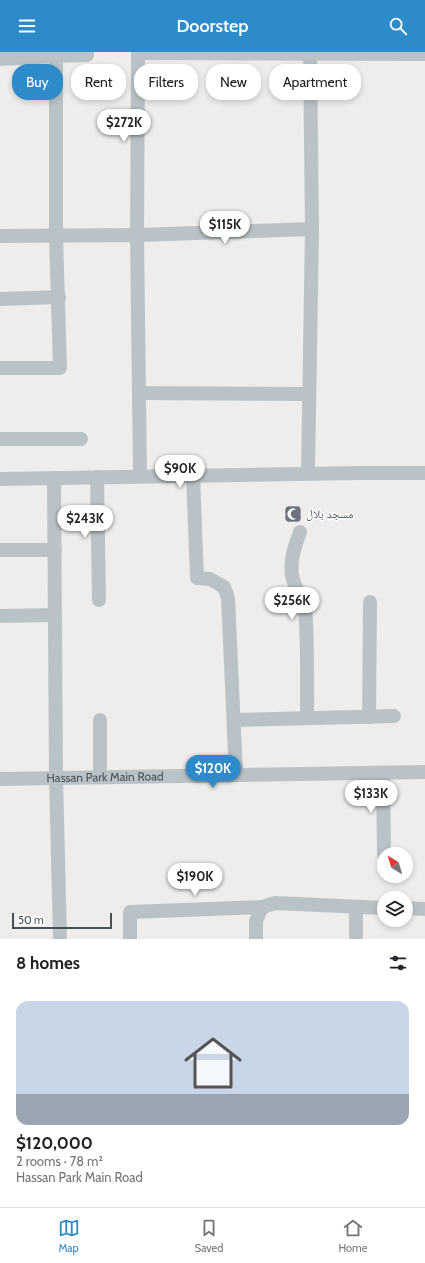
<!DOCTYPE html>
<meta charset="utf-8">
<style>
:root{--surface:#fff;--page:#f2f2f2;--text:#202124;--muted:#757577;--line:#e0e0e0;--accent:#2c8bc8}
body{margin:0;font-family:Cabin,"Noto Naskh Arabic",sans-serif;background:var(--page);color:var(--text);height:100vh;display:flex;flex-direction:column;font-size:15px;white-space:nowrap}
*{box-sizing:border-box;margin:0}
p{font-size:13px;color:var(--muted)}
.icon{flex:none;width:22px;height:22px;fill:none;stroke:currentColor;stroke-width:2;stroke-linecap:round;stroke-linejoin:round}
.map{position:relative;height:887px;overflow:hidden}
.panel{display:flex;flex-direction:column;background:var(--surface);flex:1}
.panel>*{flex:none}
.banner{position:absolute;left:12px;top:12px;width:401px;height:36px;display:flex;gap:8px}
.needle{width:26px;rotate:322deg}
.buttons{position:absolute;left:377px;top:795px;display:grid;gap:8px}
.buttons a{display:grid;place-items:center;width:36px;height:36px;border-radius:50%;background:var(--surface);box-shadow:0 2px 6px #0003;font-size:20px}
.scale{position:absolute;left:12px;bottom:10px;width:100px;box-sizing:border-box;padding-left:4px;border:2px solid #465257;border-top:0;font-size:11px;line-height:14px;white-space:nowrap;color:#465257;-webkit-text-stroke:3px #fff;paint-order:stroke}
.price{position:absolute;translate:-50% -34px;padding:0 9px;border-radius:14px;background:#fff;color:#222;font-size:13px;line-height:26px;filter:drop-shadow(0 1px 2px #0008)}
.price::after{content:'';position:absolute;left:50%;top:24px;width:12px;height:9px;margin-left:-6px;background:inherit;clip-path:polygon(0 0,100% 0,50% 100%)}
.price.selected{background:var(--accent);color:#fff}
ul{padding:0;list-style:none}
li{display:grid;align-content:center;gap:8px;height:212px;padding:0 16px}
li+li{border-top:1px solid var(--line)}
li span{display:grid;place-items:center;height:124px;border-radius:12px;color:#555}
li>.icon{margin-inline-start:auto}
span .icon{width:72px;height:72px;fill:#fffc;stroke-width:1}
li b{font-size:17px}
h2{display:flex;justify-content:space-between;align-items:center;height:48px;padding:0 16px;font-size:17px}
.tag{padding:0 14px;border-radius:16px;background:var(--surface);box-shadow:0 2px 6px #0003;font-size:14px;line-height:36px}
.tag.selected{background:var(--accent);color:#fff}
header{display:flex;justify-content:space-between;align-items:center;height:52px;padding:0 16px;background:var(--accent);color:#fff;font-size:18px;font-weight:600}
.menu{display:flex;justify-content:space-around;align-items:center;height:56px;border-top:1px solid var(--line);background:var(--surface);font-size:11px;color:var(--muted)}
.menu a{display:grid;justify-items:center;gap:2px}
.menu .selected{color:var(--accent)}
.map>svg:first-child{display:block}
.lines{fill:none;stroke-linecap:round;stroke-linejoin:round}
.minor{stroke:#b9c3c7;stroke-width:14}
.labels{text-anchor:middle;stroke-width:3;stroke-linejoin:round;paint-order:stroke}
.worship-label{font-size:12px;fill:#5b616d;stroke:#fff;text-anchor:start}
.street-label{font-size:12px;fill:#465257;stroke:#fff}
</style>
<header><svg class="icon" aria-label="menu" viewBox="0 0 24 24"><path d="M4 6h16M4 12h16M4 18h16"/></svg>Doorstep<svg class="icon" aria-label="search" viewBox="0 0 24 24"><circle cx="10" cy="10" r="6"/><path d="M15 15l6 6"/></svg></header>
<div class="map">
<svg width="425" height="887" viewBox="0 0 425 887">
<rect width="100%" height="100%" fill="#efecec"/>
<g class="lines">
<g class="minor">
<polyline points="138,0 137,183 312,177"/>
<polyline points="138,1 425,2"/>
<polyline points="0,7 56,4"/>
<polyline points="0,184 137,183 140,424"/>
<polyline points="0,247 59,245"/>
<polyline points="0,316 60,316 56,184 56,4 87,3"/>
<polyline points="139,341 309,342"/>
<polyline points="0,387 81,387"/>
<polyline points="308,421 312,177 310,0"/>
<polyline points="193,423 197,526 210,527 224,535 228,546 236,723"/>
<polyline points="97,425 99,548"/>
<polyline points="54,426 56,726 60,887"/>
<polyline points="0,427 360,421 425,421"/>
<path d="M300,480C294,496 287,516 295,533C298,540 304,548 305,555C308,592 307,630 307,666"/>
<polyline points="0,498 55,498"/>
<polyline points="0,564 55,563"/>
<polyline points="369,665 370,550"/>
<polyline points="100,668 100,725"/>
<polyline points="234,668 394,664"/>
<polyline points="383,721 384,803"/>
<path id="s1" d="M0,727L425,720"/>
<polyline points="406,856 425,857"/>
<polyline points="130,887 130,860 262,855 275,851 384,856"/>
<polyline points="256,887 256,869 262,855"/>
<polyline points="356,887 356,855"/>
</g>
</g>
<defs>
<symbol id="mosque-square" viewBox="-11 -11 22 22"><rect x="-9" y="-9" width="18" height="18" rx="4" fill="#6b7280" stroke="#fff"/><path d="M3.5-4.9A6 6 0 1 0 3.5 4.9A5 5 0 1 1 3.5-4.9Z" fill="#fff"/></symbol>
</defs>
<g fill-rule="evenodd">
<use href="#mosque-square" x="283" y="452" width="20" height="20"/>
</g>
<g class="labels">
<g class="worship-label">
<text x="306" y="466">مسجد بلال</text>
</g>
<g class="street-label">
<text dy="4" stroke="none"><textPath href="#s1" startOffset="105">Hassan Park Main Road</textPath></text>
</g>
</g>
</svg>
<div class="buttons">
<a><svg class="needle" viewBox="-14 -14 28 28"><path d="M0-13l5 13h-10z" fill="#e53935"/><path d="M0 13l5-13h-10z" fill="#757577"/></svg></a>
<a><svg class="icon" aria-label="layers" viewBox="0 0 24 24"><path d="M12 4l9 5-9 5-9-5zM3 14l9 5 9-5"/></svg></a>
</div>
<div class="scale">50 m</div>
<b class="price" style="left:124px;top:91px">$272K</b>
<b class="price" style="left:225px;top:193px">$115K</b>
<b class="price" style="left:180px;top:437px">$90K</b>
<b class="price" style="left:85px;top:487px">$243K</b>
<b class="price" style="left:292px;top:569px">$256K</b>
<b class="price selected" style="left:213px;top:737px">$120K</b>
<b class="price" style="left:371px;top:762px">$133K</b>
<b class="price" style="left:195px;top:845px">$190K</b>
<div class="banner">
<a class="tag selected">Buy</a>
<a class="tag">Rent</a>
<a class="tag">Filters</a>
<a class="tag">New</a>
<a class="tag">Apartment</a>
</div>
</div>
<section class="panel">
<h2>8 homes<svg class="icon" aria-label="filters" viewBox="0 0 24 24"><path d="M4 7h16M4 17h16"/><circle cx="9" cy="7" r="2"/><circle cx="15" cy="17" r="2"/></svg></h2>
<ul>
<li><span style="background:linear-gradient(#c9d6e8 75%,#9aa5b1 0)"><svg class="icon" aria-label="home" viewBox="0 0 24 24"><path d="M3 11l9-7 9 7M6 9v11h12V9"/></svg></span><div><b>$120,000</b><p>2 rooms · 78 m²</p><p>Hassan Park Main Road</p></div></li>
</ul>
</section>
<nav class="menu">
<a class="selected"><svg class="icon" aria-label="map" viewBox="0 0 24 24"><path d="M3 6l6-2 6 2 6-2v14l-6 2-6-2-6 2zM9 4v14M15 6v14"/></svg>Map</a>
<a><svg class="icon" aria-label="saved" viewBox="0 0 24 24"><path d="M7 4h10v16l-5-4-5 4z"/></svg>Saved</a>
<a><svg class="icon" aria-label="home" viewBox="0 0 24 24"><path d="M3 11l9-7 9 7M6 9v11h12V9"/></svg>Home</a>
</nav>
